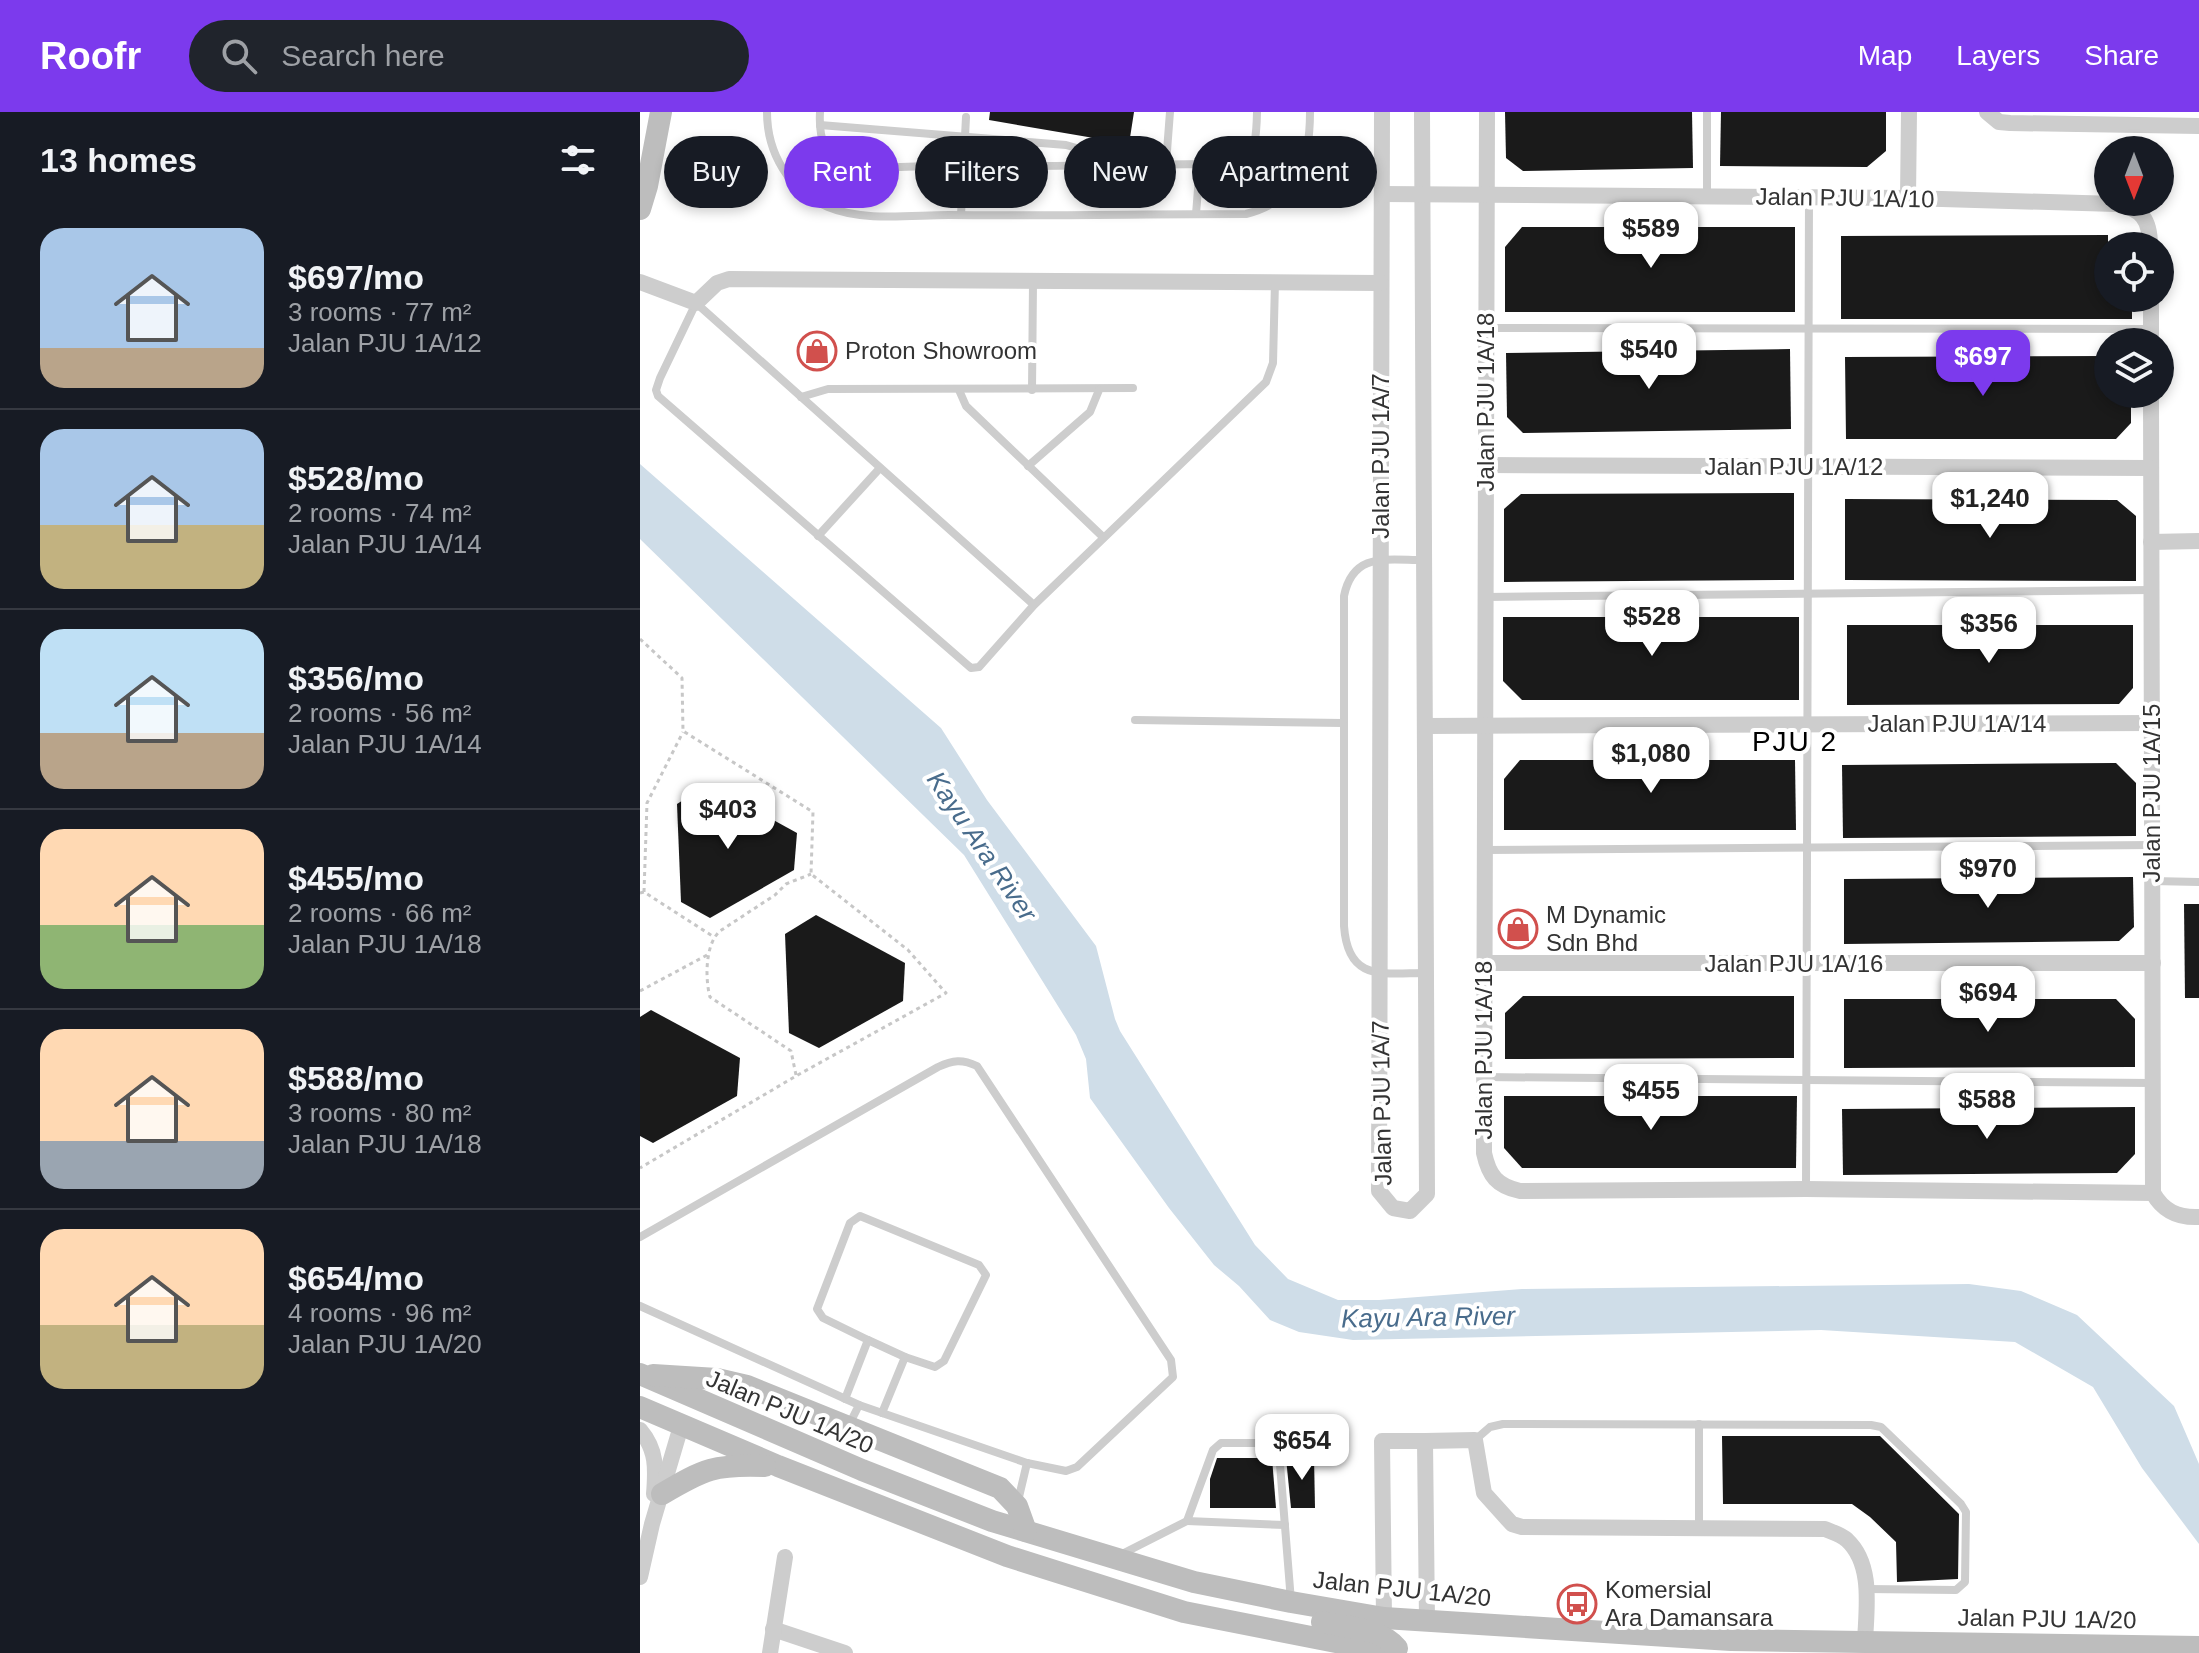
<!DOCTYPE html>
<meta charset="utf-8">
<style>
:root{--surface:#171b24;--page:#20242c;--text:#f1f3f6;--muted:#9ea1a6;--line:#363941;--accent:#7c3aed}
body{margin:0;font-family:Helvetica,sans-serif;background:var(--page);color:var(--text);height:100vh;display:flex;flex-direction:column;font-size:30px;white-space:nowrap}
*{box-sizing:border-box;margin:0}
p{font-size:26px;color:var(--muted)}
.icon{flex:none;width:44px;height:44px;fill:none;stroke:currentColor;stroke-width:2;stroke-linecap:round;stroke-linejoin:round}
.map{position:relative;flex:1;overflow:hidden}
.sheet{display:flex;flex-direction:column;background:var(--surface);width:640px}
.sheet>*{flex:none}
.banner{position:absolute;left:24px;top:24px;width:760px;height:72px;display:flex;gap:16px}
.needle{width:52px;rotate:180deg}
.controls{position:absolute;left:1454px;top:24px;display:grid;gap:16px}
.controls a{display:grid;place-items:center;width:80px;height:80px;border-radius:50%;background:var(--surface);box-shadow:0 4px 12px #0003;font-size:40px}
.price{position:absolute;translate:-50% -68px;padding:0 18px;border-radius:16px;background:#fff;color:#222;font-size:26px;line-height:52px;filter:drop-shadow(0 2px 4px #0008)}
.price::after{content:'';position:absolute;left:50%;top:48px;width:24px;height:18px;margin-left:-12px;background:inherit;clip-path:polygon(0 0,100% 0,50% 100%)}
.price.current{background:var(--accent);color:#fff}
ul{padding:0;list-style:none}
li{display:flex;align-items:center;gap:24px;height:200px;padding:0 40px}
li+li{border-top:2px solid var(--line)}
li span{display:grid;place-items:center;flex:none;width:224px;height:160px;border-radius:24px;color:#555}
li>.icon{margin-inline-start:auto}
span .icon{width:96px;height:96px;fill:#fffc;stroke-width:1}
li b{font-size:34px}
h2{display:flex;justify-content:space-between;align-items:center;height:96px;padding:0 40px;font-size:34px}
.chip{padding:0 28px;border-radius:36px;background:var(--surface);box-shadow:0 4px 12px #0003;font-size:28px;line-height:72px}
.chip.current{background:var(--accent);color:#fff}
header{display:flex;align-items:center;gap:48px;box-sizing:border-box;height:112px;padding:0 40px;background:var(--accent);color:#fff}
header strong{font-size:38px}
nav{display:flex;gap:44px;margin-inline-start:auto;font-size:28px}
.search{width:560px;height:72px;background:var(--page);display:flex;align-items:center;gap:20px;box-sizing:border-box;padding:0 28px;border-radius:44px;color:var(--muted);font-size:30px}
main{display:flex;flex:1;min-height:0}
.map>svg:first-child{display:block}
.water{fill:#cfdde8}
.building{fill:#1a1a1a}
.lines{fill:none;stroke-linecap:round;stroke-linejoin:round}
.path{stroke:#c7c7c7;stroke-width:3;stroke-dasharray:4 4;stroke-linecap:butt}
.lane{stroke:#cdcdcd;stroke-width:8}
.street{stroke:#cdcdcd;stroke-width:16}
.secondary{stroke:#bdbdbd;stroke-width:22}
.labels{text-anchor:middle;stroke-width:8;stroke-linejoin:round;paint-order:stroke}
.street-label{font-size:24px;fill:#333;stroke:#fff}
.poi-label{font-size:24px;fill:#333;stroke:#fff;text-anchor:start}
.water-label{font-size:26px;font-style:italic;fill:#496c8c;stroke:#fff}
.quarter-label{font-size:28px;letter-spacing:2px;fill:#000;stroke:#fff}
</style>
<header>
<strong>Roofr</strong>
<div class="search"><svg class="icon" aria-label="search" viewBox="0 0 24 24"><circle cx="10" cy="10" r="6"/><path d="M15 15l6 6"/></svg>Search here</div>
<nav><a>Map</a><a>Layers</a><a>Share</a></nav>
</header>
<main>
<section class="sheet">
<h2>13 homes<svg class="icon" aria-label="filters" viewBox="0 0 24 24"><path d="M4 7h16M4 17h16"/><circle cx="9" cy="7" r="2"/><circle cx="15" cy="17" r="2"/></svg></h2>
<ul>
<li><span style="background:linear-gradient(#a9c7e8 75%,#b9a48a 0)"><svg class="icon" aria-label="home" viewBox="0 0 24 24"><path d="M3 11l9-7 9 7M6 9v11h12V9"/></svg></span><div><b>$697/mo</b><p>3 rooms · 77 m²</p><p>Jalan PJU 1A/12</p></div></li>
<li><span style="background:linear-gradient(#a9c7e8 60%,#c2b280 0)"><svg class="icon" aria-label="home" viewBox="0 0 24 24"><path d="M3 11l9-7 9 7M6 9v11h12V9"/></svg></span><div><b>$528/mo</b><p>2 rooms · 74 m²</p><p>Jalan PJU 1A/14</p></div></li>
<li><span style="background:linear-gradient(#bfe0f5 65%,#b9a48a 0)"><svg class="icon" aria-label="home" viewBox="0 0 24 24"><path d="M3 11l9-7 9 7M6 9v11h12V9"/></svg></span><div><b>$356/mo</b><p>2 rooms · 56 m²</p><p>Jalan PJU 1A/14</p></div></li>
<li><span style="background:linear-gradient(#ffd9b3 60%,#8fb573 0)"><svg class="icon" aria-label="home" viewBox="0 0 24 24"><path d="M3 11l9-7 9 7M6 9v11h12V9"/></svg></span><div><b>$455/mo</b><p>2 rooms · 66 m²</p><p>Jalan PJU 1A/18</p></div></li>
<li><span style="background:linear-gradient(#ffd9b3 70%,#9aa5b1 0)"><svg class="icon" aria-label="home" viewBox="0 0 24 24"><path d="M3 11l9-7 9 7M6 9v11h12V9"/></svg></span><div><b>$588/mo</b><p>3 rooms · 80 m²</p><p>Jalan PJU 1A/18</p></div></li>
<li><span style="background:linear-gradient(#ffd9b3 60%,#c2b280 0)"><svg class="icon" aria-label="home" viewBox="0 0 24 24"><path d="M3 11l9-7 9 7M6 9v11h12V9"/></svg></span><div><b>$654/mo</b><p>4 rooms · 96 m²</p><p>Jalan PJU 1A/20</p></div></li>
</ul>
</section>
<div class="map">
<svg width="1559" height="1541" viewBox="0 0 1559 1541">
<rect width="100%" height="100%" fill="#fff"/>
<polygon class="water" points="0,352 301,616 347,688 456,834 475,907 480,919 615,1133 648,1167 698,1188 739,1188 882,1177 1329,1172 1381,1179 1437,1203 1534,1294 1559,1352 1559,1432 1502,1356 1453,1275 1375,1230 1181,1218 713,1228 659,1220 630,1208 599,1174 574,1153 529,1096 450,986 446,947 436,923 324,743 0,427"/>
<g class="building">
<polygon points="350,0 494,0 489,32 349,8"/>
<polygon points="865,0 1052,0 1053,56 883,59 866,46"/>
<polygon points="1081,0 1246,0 1246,39 1227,55 1080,54"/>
<polygon points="882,115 1155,115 1155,200 865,200 865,135"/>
<polygon points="1468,123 1468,186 1492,186 1492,207 1201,207 1201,124"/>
<polygon points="1150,237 1151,317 883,321 867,305 866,241"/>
<polygon points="1468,244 1468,282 1491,282 1491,311 1476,327 1206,327 1205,245"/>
<polygon points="1154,381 1154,468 864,470 864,397 881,382"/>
<polygon points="1205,387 1477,388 1496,404 1496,469 1205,468"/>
<polygon points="863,505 1159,505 1159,588 882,588 863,569"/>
<polygon points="1207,513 1493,513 1493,576 1479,592 1207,593"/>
<polygon points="880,648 1155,648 1156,718 864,718 864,667"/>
<polygon points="1476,651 1496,671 1496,724 1203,726 1202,653"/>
<polygon points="68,672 157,721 154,758 70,806 41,790 37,692"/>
<polygon points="1493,765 1494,815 1479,829 1204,832 1204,767"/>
<polygon points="1544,792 1559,792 1559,886 1545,886"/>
<polygon points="176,803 265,851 263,889 179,936 149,921 145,822"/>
<polygon points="883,884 1154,884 1154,946 865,947 865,901"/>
<polygon points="1204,887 1476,887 1495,907 1495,955 1204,956"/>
<polygon points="11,898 100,946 97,984 13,1031 0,1024 0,905"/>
<polygon points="864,984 1157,984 1156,1056 882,1056 864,1036"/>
<polygon points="1495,995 1495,1042 1477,1061 1203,1063 1202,997"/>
<polygon points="1082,1324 1240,1324 1319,1402 1318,1467 1257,1470 1256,1430 1230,1405 1212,1392 1083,1392"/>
<polygon points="674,1345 675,1396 651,1396 646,1346"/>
<polygon points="577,1346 632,1346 636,1396 570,1396 570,1367"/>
</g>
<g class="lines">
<g class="path">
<polyline points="0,527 42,566 43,619 173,700 171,762 268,838 306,881 156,964 0,1056"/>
<polyline points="4,780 7,691 43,620"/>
<polyline points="0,781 4,780 74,825"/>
<polyline points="0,879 69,842"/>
<path d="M156,963L151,939L70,885C65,867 65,832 80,819L135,783L146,772L171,762"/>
</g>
<g class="lane">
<path d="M127,0C127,41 149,79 188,95C224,110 271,103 309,103C408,104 507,102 606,102C659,89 670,48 670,0"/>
<path d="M180,0C179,18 181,40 199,48C225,60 261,54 290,54C380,55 470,53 560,52C609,56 616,50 617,0"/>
<polyline points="1067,0 1067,84"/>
<polyline points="180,13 426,33 454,41 475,51"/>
<polyline points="526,52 530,0"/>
<polyline points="556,102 560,52"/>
<polyline points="321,103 326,5"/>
<polyline points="847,216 1511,217"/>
<polyline points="319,278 326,294 463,425"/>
<polyline points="392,278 393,170"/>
<polyline points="161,285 188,277 493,276"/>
<polyline points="388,354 450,300 459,278"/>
<polyline points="178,424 240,356"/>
<path d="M783,448C746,448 713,440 704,484V814C708,870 742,861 786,861"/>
<polyline points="846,485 1511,478"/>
<polyline points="394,493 339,555 331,556 18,284 16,278 20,266 56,191 394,493 626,270 633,251 635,170"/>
<polyline points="495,608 703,611"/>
<polyline points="845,738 1512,733"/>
<polyline points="1512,769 1559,770"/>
<polyline points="844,965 1512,971"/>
<polyline points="1166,1077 1169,86"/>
<path d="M0,1125L298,955C313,948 322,947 337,954L531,1248L533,1265L437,1355L426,1359L387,1351L219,1293"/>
<polyline points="0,1194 219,1293 210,1311"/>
<polyline points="228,1228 265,1245"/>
<polyline points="205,1287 228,1228 183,1206 177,1197 210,1111 220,1104 339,1153 346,1163 304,1249 295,1255 265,1245 242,1301"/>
<polyline points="835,1328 850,1315 863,1312 1231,1313 1241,1315 1321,1392 1326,1400 1325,1470 1316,1478 1227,1477"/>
<polyline points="378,1389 387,1351"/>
<polyline points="547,1409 645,1413"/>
<polyline points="1059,1416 1059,1312"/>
<polyline points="480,1443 547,1409 573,1338 581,1331 634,1331 639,1340 651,1489"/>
</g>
<g class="street">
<polyline points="742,0 739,1079 753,1096 770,1099 787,1082 782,0"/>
<path d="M847,0L844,1041C849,1064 857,1074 880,1079L1166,1077L1513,1081"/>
<polyline points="1347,0 1359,10 1370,11 1559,14"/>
<path d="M742,82L1268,86L1476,92C1502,97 1510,107 1510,134"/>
<polyline points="1268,86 1269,0"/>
<polyline points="0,170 56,191 77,171 89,167 741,171"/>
<polyline points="1511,186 1511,230"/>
<path d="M1511,282L1513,1081C1523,1099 1538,1106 1559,1105"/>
<polyline points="846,353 1511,356"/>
<polyline points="1511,430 1559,429"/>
<polyline points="785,614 1512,611"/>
<polyline points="844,851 1513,851"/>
<path d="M0,1318C17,1338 16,1357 14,1382"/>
<path d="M785,1329L835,1328L844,1381L872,1412L882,1415L1185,1417C1192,1420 1202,1423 1207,1428C1234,1453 1226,1498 1225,1531"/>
<polyline points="0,1465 12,1412 41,1314"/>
<polyline points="744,1506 742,1329 785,1329 787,1509"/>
<polyline points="133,1517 205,1541"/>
<polyline points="130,1541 145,1445"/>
</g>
<g class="secondary">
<polyline points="0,97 7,74 21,0"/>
<polyline points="0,1262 222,1358 352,1409 554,1470 651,1490 744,1506 1091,1528 1559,1535"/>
<polyline points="13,1263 77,1267 107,1274 360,1376 377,1394 386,1419"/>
<polyline points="0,1295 138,1354 367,1444 544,1500 752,1541"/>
<path d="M22,1382C64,1357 75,1352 125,1354"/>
<path d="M682,1510C705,1515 741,1516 757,1536"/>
</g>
</g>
<defs>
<symbol id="shop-ring" viewBox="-11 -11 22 22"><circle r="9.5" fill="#fff" stroke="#d1504d" stroke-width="1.5"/><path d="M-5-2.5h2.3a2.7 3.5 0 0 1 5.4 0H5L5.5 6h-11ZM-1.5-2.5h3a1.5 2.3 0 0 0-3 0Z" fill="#d1504d"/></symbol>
<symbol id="bus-ring" viewBox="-11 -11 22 22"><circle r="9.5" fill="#fff" stroke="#d1504d" stroke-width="1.5"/><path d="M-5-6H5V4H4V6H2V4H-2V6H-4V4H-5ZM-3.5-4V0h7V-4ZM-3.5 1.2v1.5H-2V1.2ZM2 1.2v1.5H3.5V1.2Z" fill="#d1504d"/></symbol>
</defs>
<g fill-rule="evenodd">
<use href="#shop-ring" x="155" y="217" width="44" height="44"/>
<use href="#shop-ring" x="856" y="795" width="44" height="44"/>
<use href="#bus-ring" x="915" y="1470" width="44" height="44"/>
</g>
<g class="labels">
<g class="street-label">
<text transform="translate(1205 86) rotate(1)" y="8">Jalan PJU 1A/10</text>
<text transform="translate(846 290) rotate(-90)" y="8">Jalan PJU 1A/18</text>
<text transform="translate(741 344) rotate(-90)" y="8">Jalan PJU 1A/7</text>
<text x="1154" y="363">Jalan PJU 1A/12</text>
<text x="1317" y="620">Jalan PJU 1A/14</text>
<text transform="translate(1512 681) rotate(-90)" y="8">Jalan PJU 1A/15</text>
<text x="1154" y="860">Jalan PJU 1A/16</text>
<text transform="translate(844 938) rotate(-90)" y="8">Jalan PJU 1A/18</text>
<text transform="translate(742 991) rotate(-91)" y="8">Jalan PJU 1A/7</text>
<text transform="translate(150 1300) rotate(23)" y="8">Jalan PJU 1A/20</text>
<text transform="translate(762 1477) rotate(6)" y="8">Jalan PJU 1A/20</text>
<text transform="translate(1407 1507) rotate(1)" y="8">Jalan PJU 1A/20</text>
</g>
<g class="poi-label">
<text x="205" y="247">Proton Showroom</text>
<text x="906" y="811">M Dynamic<tspan x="906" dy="28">Sdn Bhd</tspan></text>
<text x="965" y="1486">Komersial<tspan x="965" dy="28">Ara Damansara</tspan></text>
</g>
<g class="water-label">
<text transform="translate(342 734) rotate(56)" y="9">Kayu Ara River</text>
<text transform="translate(788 1205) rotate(-1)" y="9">Kayu Ara River</text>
</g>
<g class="quarter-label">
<text x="1155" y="639">PJU 2</text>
</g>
</g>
</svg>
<div class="controls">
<a><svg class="needle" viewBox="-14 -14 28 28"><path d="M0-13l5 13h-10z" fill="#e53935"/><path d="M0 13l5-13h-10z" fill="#9ea1a6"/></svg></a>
<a><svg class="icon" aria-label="locate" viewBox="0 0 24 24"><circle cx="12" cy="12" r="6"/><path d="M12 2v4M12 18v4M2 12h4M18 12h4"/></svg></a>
<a><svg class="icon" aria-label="layers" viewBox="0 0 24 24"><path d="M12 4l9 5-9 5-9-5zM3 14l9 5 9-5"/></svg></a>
</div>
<b class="price" style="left:1011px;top:158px">$589</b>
<b class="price" style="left:1009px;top:279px">$540</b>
<b class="price current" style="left:1343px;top:286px">$697</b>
<b class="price" style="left:1350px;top:428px">$1,240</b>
<b class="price" style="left:1012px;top:546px">$528</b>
<b class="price" style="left:1349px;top:553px">$356</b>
<b class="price" style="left:1011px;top:683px">$1,080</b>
<b class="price" style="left:88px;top:739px">$403</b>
<b class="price" style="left:1348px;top:798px">$970</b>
<b class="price" style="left:1348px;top:922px">$694</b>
<b class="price" style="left:1011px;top:1020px">$455</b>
<b class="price" style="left:1347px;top:1029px">$588</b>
<b class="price" style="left:662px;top:1370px">$654</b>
<div class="banner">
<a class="chip">Buy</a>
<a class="chip current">Rent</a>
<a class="chip">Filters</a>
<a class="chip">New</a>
<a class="chip">Apartment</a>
</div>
</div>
</main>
